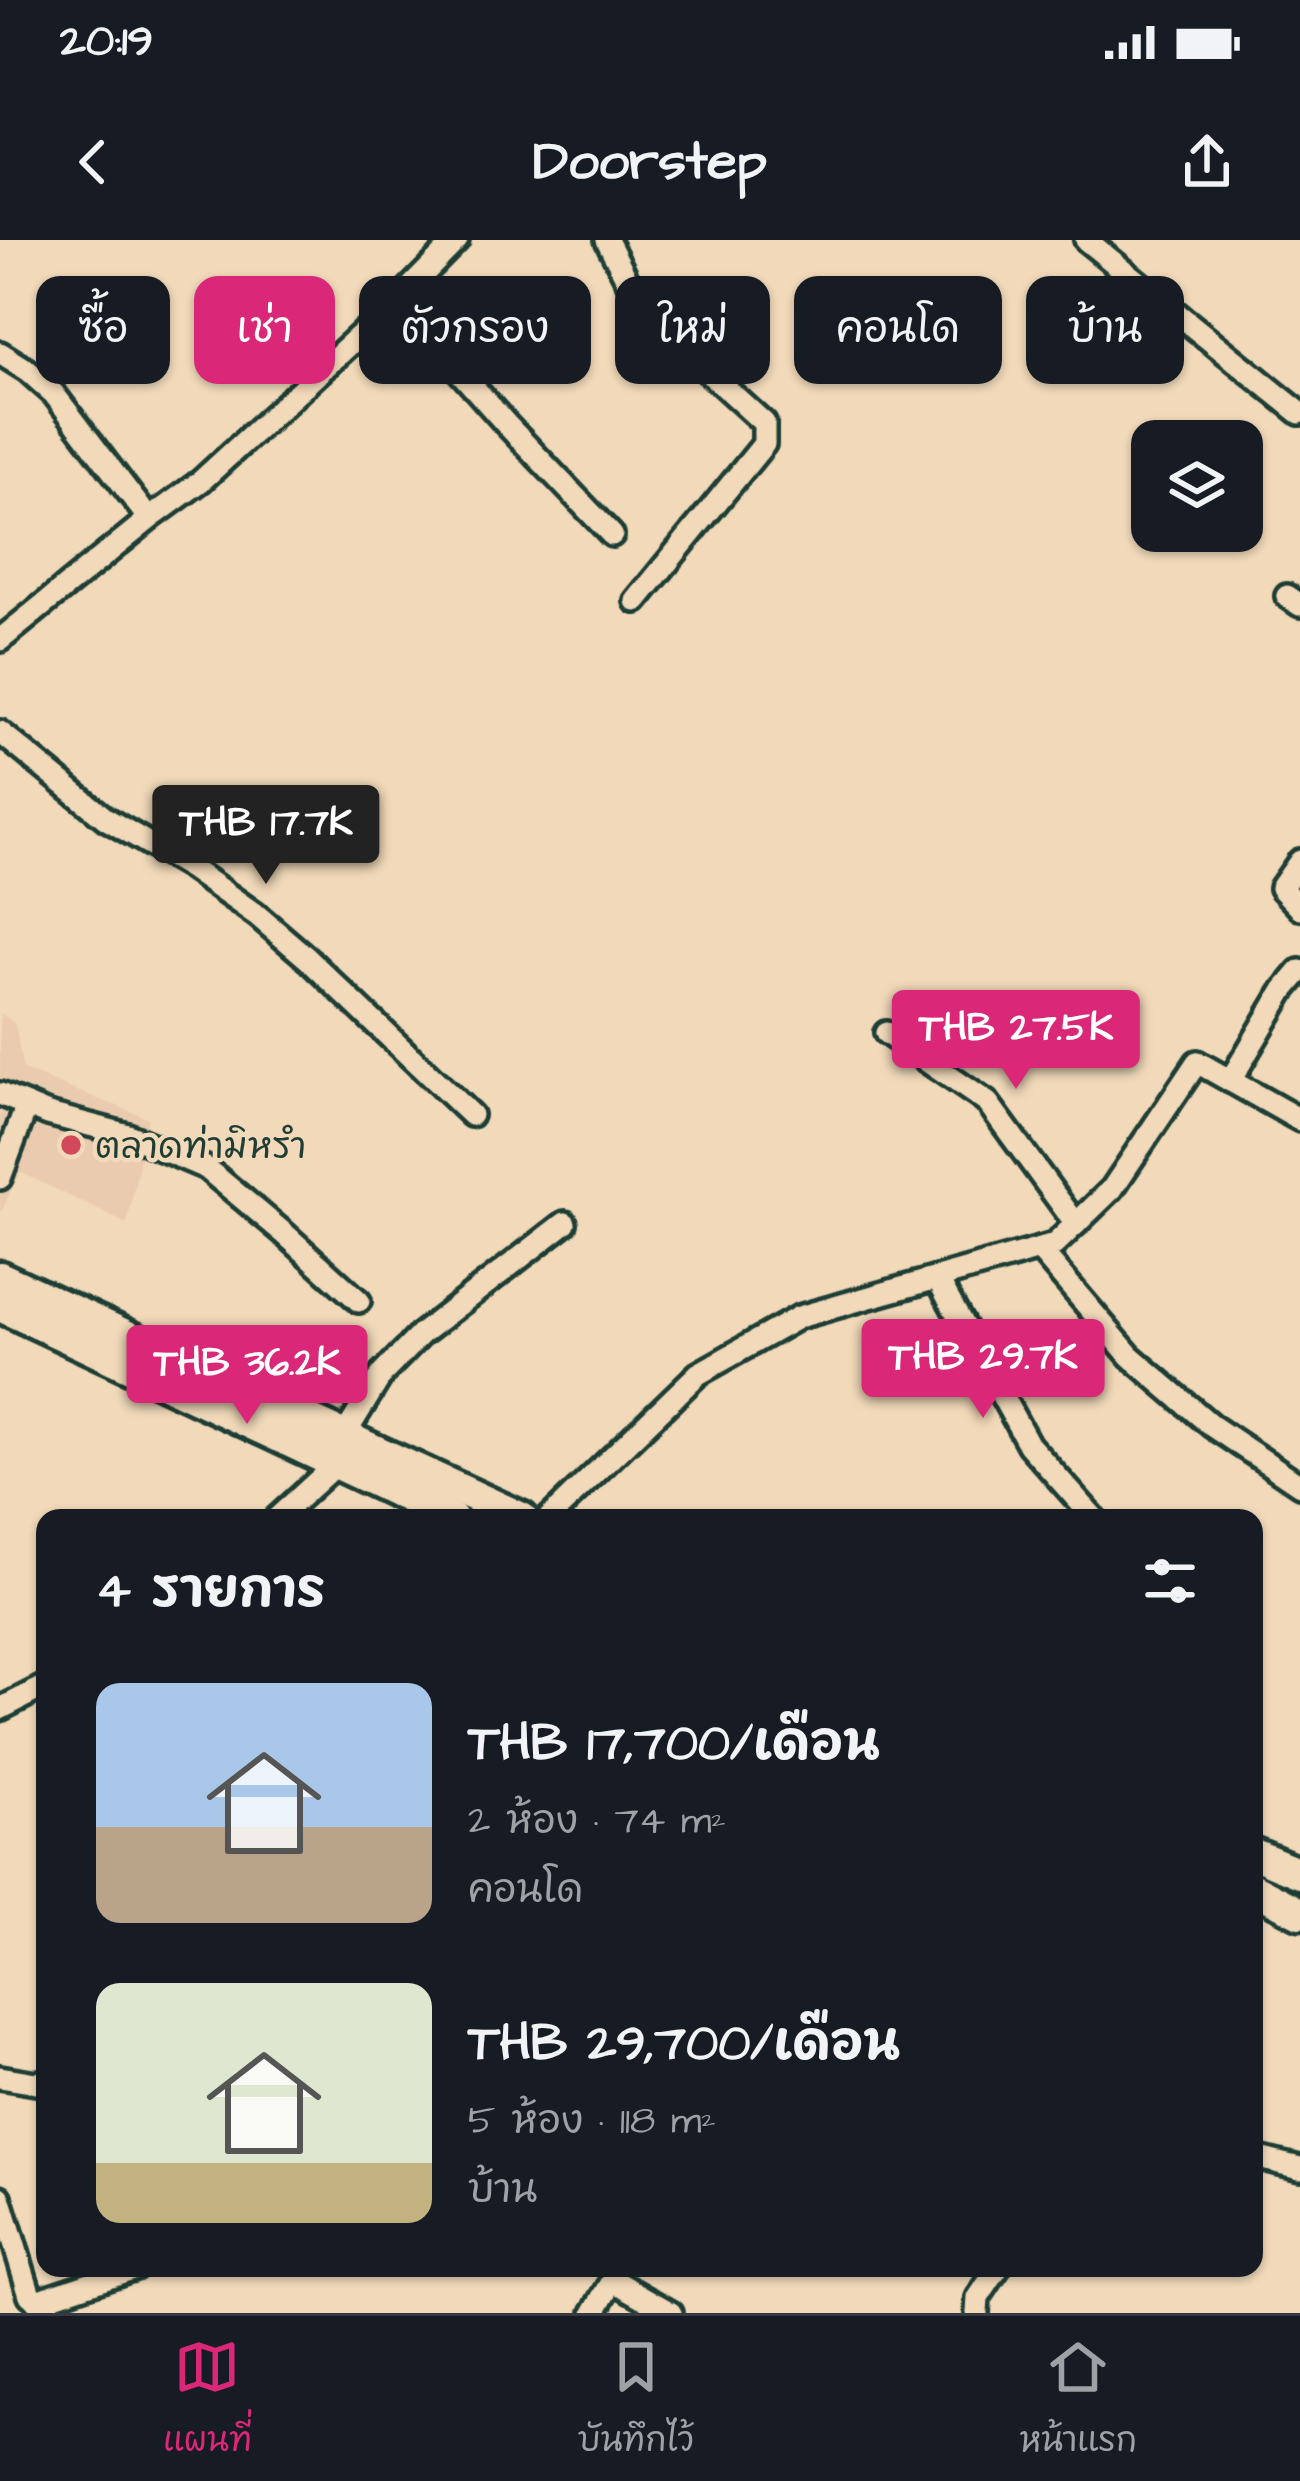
<!DOCTYPE html>
<html lang="th">
<meta charset="utf-8">
<style>
:root{--surface:#171b24;--page:#242831;--text:#f1f3f6;--muted:#9ea1a6;--line:#363941;--accent:#db2777}
body{margin:0;font-family:"Architects Daughter","Playpen Sans Thai",sans-serif;background:var(--page);color:var(--text);height:100vh;display:flex;flex-direction:column;font-size:45px;white-space:nowrap}
*{box-sizing:border-box;margin:0}
p{font-size:39px;color:var(--muted)}
.icon{flex:none;width:66px;height:66px;fill:none;stroke:currentColor;stroke-width:2;stroke-linecap:round;stroke-linejoin:round}
.map{position:relative;flex:1;overflow:hidden}
.panel{position:absolute;left:36px;top:1269px;width:1227px;height:768px;display:flex;flex-direction:column;background:var(--surface);border-radius:24px;box-shadow:0 3px 9px #0004}
.panel>*{flex:none}
.top-card{position:absolute;left:36px;top:36px;width:1230px;height:108px;display:flex;gap:24px}
.fabs{position:absolute;left:1131px;top:180px;display:grid;gap:24px}
.fabs a{display:grid;place-items:center;width:132px;height:132px;border-radius:24px;background:var(--surface);box-shadow:0 3px 9px #0004;font-size:60px}
.price{position:absolute;translate:-50% -102px;padding:0 27px;border-radius:12px;background:var(--accent);color:#fff;font-size:39px;line-height:78px;filter:drop-shadow(0 3px 6px #0008)}
.price::after{content:'';position:absolute;left:50%;top:72px;width:36px;height:27px;margin-left:-18px;background:inherit;clip-path:polygon(0 0,100% 0,50% 100%)}
.price.current{background:#222;color:#fff}
ul{padding:0;list-style:none}
li{display:flex;align-items:center;gap:36px;height:300px;padding:0 60px}
li span{display:grid;place-items:center;flex:none;width:336px;height:240px;border-radius:24px;color:#555}
li>.icon{margin-inline-start:auto}
span .icon{width:144px;height:144px;fill:#fffc;stroke-width:1}
li b{font-size:51px}
h2{display:flex;justify-content:space-between;align-items:center;height:144px;padding:0 60px;font-size:51px}
.chip{padding:0 42px;border-radius:24px;background:var(--surface);box-shadow:0 3px 9px #0004;font-size:42px;line-height:108px}
.chip.current{background:var(--accent);color:#fff}
.status{display:flex;justify-content:space-between;align-items:center;height:84px;padding:0 60px;background:var(--surface);direction:ltr}
.status svg{height:33px;fill:currentColor}
header{display:flex;justify-content:space-between;align-items:center;height:156px;padding:0 60px;background:var(--surface);font-size:54px;font-weight:700}
.tabs{display:flex;justify-content:space-around;align-items:center;height:168px;border-top:3px solid var(--line);background:var(--surface);font-size:33px;color:var(--muted)}
.tabs a{display:grid;justify-items:center;gap:6px}
.tabs .current{color:var(--accent)}
.map>svg:first-child{display:block}
.built{fill:#eacbaf}
.lines{fill:none;stroke-linecap:round;stroke-linejoin:round}
.minor-casing{stroke:#1f3d34;stroke-width:30}
.secondary-casing{stroke:#1f3d34;stroke-width:39}
.minor{stroke:#f1d9b9;stroke-width:21}
.secondary{stroke:#f1d9b9;stroke-width:30}
.poi-dot{fill:#d1495b;stroke:#f1d9b9;stroke-width:4.5}
.labels{text-anchor:middle;stroke-width:9;stroke-linejoin:round;paint-order:stroke}
.poi-label{font-size:36px;fill:#1f3d34;stroke:#f1d9b9;text-anchor:start}
</style>
<div class="status"><b>20:19</b><svg viewBox="0 0 49 12"><path d="M0 12V9h3v3zM5 12V6h3v6zM10 12V3h3v9zM15 12V0h3v12zM26 1h20v11H26zM47 4h2v5h-2z"/></svg></div>
<header><svg class="icon" aria-label="back" viewBox="0 0 24 24"><path d="M15 5l-7 7 7 7"/></svg>Doorstep<svg class="icon" aria-label="share" viewBox="0 0 24 24"><path d="M12 15V3M7 8l5-5 5 5M5 13v7h14v-7"/></svg></header>
<div class="map">
<svg width="1300" height="2073" viewBox="0 0 1300 2073">
<rect width="100%" height="100%" fill="#f1d9b9"/>
<filter id="ink" filterUnits="userSpaceOnUse"><feTurbulence type="fractalNoise" baseFrequency=".00833" numOctaves="2"/><feDisplacementMap in="SourceGraphic" scale="24" xChannelSelector="R" yChannelSelector="G"/><feConvolveMatrix kernelMatrix="1 2 1 2 8 2 1 2 1" color-interpolation-filters="sRGB"/></filter>
<g filter="url(#ink)">
<polygon class="built" points="0,773 15,784 23,830 148,878 127,984 20,932 0,974"/>
<g class="lines">
<defs>
<g id="minor">
<polyline points="607,0 639,63 652,81 764,183 764,204 636,361"/>
<polyline points="1086,0 1300,173"/>
<polyline points="397,61 507,185 612,295"/>
<polyline points="0,113 27,130 54,154 149,279"/>
<polyline points="1287,356 1300,365"/>
<polyline points="0,400 149,279 201,241 397,61 457,0"/>
<polyline points="0,492 105,578 190,628 258,676 307,718 471,875"/>
<polyline points="1300,621 1281,648 1300,668"/>
<polyline points="886,793 988,863 1076,984"/>
<polyline points="1230,841 1284,750 1300,731"/>
<polyline points="0,854 48,874 128,895 206,928 285,994 359,1061"/>
<polyline points="0,938 27,865"/>
<polyline points="1039,1009 1130,1116 1212,1186 1300,1245"/>
<polyline points="937,1038 1029,1205 1094,1278"/>
<polyline points="344,1196 382,1134 421,1094 565,983"/>
<polyline points="277,1278 335,1225"/>
<polyline points="549,1278 698,1134 799,1077 1054,1005 1112,949 1197,822 1300,880"/>
<polyline points="0,1469 45,1446"/>
<polyline points="0,1837 36,1843 45,1841"/>
<polyline points="1254,1917 1300,1928"/>
<polyline points="0,1957 30,2055 51,2073"/>
<polyline points="613,2040 671,2073"/>
<polyline points="36,2061 135,2028"/>
<polyline points="594,2073 613,2040 615,2029"/>
<polyline points="977,2073 978,2058 998,2028"/>
</g>
<g id="secondary">
<polyline points="0,1037 522,1278"/>
<polyline points="0,1066 452,1278"/>
<polyline points="1254,1614 1300,1633"/>
<polyline points="1254,1649 1300,1673"/>
</g>
</defs>
<use href="#minor" class="minor-casing"/>
<use href="#secondary" class="secondary-casing"/>
<use href="#minor" class="minor"/>
<use href="#secondary" class="secondary"/>
</g>
</g>
<circle class="poi-dot" cx="71" cy="905" r="12"/>
<g class="labels">
<g class="poi-label">
<text x="95" y="918">ตลาดท่ามิหรำ</text>
</g>
</g>
</svg>
<div class="fabs">
<a><svg class="icon" aria-label="layers" viewBox="0 0 24 24"><path d="M12 4l9 5-9 5-9-5zM3 14l9 5 9-5"/></svg></a>
</div>
<b class="price current" style="left:266px;top:647px">THB 17.7K</b>
<b class="price" style="left:1016px;top:852px">THB 27.5K</b>
<b class="price" style="left:983px;top:1181px">THB 29.7K</b>
<b class="price" style="left:247px;top:1187px">THB 36.2K</b>
<div class="top-card">
<a class="chip">ซื้อ</a>
<a class="chip current">เช่า</a>
<a class="chip">ตัวกรอง</a>
<a class="chip">ใหม่</a>
<a class="chip">คอนโด</a>
<a class="chip">บ้าน</a>
</div>
<section class="panel">
<h2>4 รายการ<svg class="icon" aria-label="filters" viewBox="0 0 24 24"><path d="M4 7h16M4 17h16"/><circle cx="9" cy="7" r="2"/><circle cx="15" cy="17" r="2"/></svg></h2>
<ul>
<li><span style="background:linear-gradient(#a9c7e8 60%,#b9a48a 0)"><svg class="icon" aria-label="home" viewBox="0 0 24 24"><path d="M3 11l9-7 9 7M6 9v11h12V9"/></svg></span><div><b>THB 17,700/เดือน</b><p>2 ห้อง · 74 m²</p><p>คอนโด</p></div></li>
<li><span style="background:linear-gradient(#dfe7d0 75%,#c2b280 0)"><svg class="icon" aria-label="home" viewBox="0 0 24 24"><path d="M3 11l9-7 9 7M6 9v11h12V9"/></svg></span><div><b>THB 29,700/เดือน</b><p>5 ห้อง · 118 m²</p><p>บ้าน</p></div></li>
</ul>
</section>
</div>
<nav class="tabs">
<a class="current"><svg class="icon" aria-label="map" viewBox="0 0 24 24"><path d="M3 6l6-2 6 2 6-2v14l-6 2-6-2-6 2zM9 4v14M15 6v14"/></svg>แผนที่</a>
<a><svg class="icon" aria-label="saved" viewBox="0 0 24 24"><path d="M7 4h10v16l-5-4-5 4z"/></svg>บันทึกไว้</a>
<a><svg class="icon" aria-label="home" viewBox="0 0 24 24"><path d="M3 11l9-7 9 7M6 9v11h12V9"/></svg>หน้าแรก</a>
</nav>
